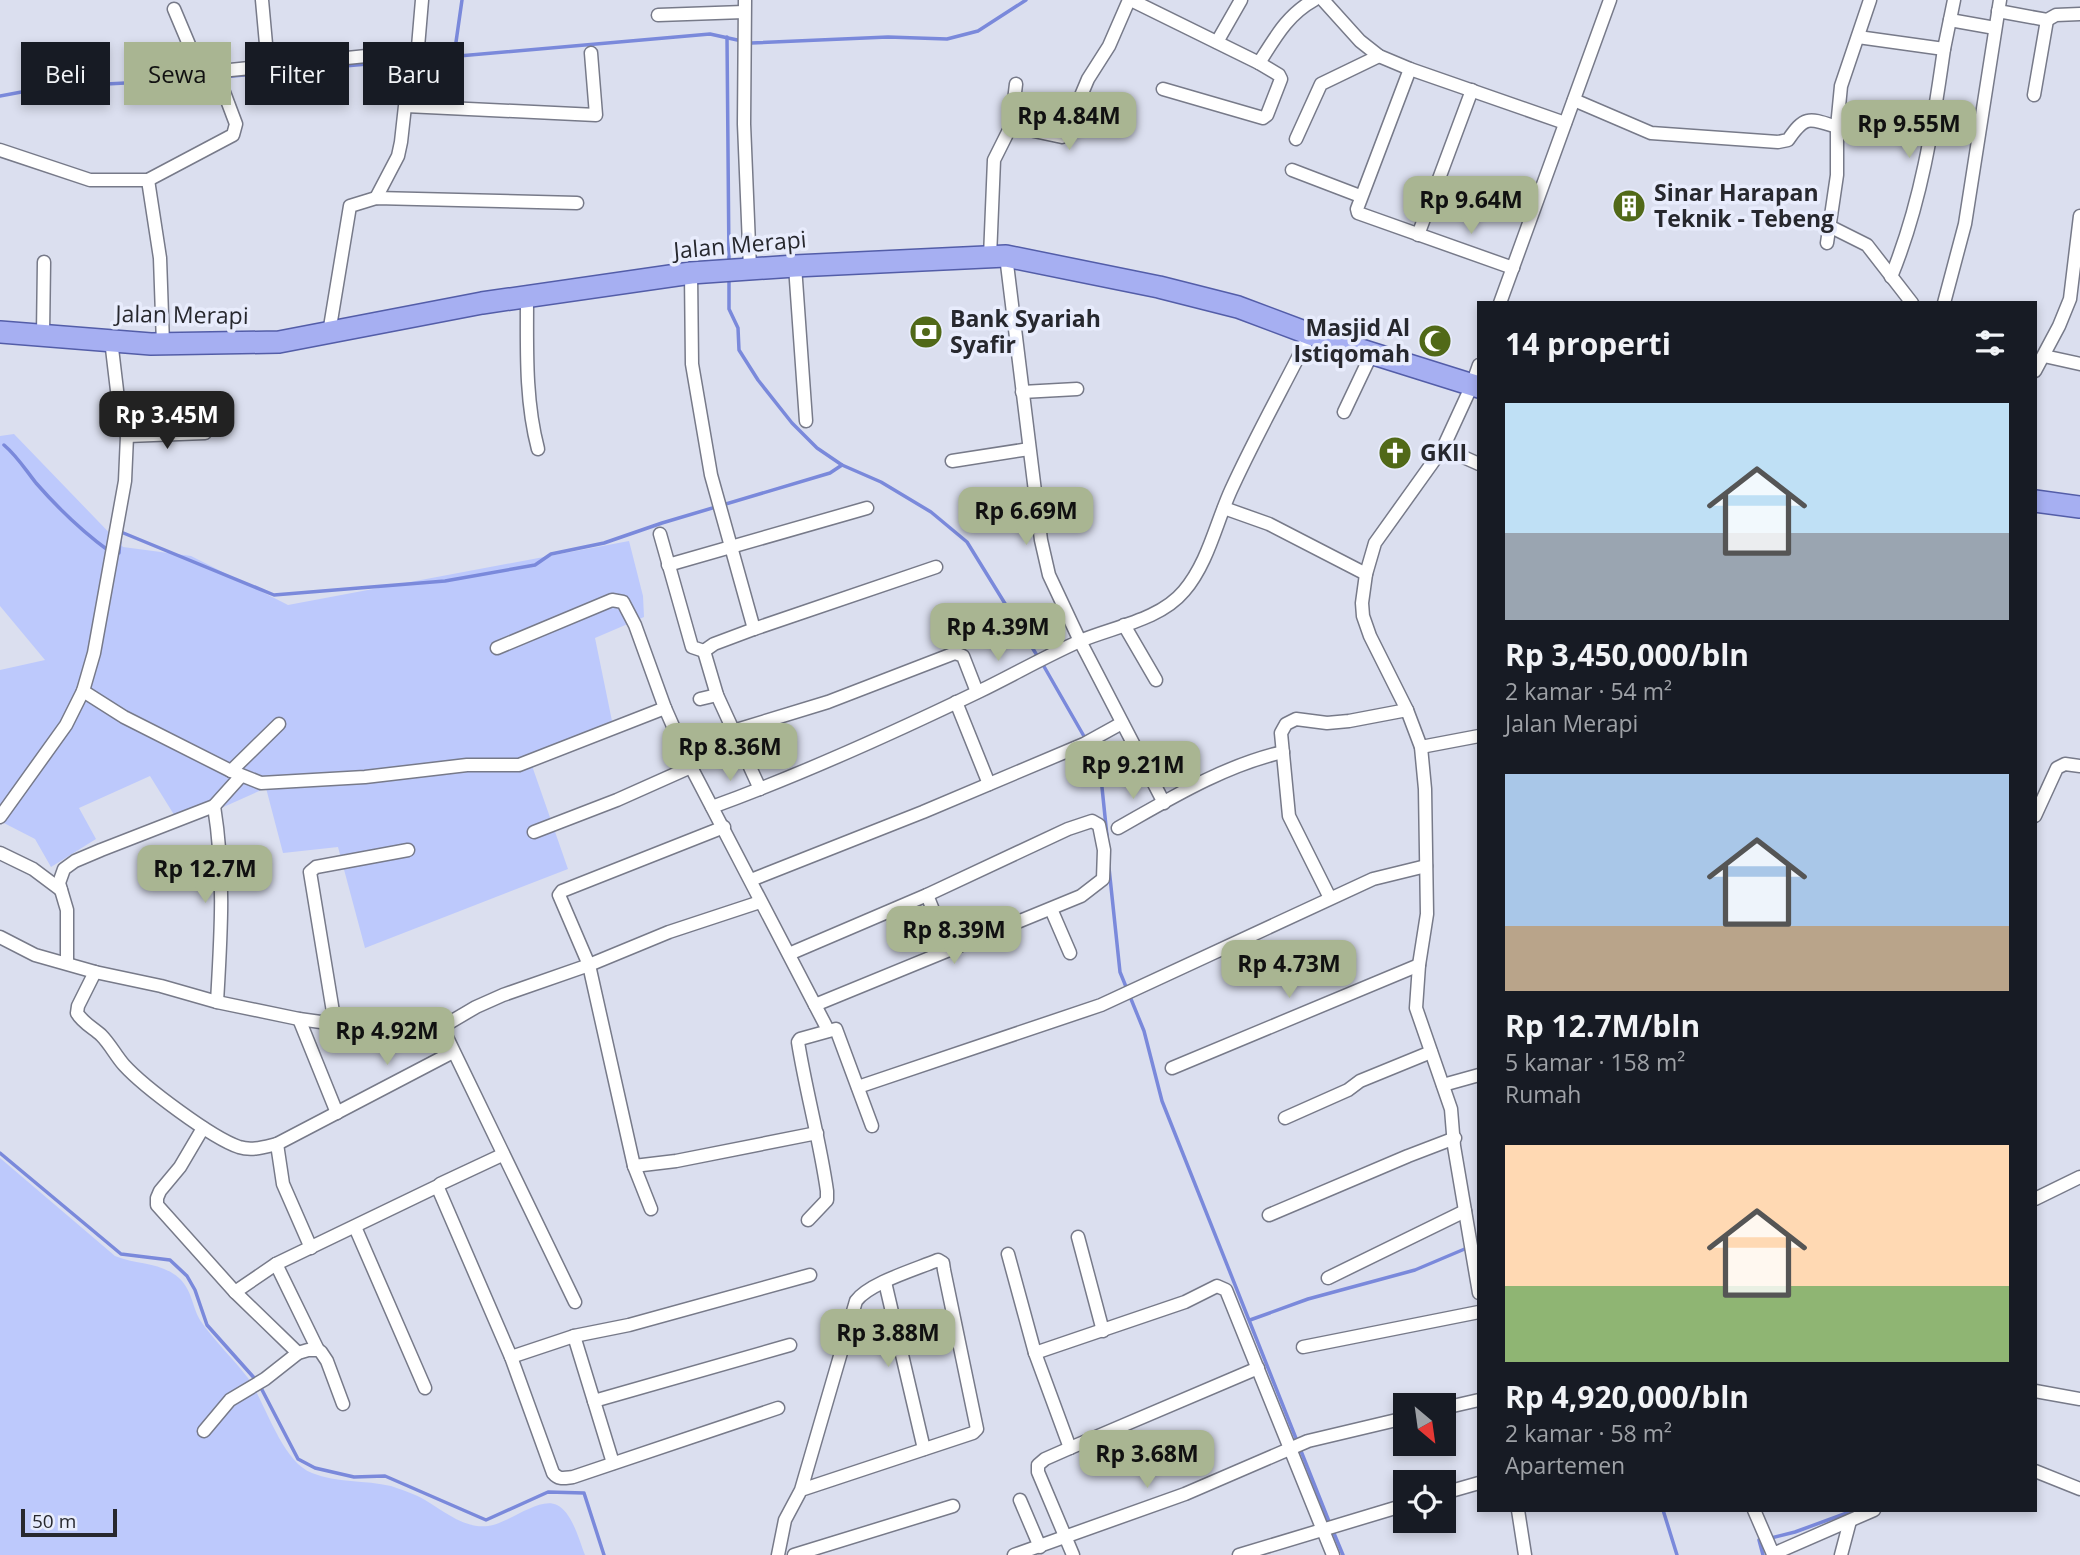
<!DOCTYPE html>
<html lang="id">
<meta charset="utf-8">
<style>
:root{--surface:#171b24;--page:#20242c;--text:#f1f3f6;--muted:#9ea1a6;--accent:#a9b592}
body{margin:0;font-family:"Open Sans",sans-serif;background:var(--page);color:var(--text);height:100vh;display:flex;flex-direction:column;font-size:26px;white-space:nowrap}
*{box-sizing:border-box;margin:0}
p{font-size:23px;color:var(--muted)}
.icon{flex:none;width:38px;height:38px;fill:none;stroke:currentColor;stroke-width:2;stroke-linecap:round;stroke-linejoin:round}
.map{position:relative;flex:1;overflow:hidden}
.drawer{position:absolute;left:1477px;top:301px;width:560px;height:1211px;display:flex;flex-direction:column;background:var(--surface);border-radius:0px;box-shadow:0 4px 10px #0003}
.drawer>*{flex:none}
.banner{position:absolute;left:21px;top:42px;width:665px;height:63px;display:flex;gap:14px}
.needle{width:46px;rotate:151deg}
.controls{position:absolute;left:1393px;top:1393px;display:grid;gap:14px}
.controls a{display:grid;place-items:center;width:63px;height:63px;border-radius:0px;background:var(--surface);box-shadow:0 4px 10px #0003;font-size:35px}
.scale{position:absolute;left:21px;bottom:18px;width:96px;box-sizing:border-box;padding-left:7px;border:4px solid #27282e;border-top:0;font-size:19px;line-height:24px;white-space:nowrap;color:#27282e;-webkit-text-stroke:5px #e8ecfc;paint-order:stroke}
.price{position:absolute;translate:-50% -60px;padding:0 16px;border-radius:14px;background:var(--accent);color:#111;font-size:23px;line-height:46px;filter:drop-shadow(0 2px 4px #0008)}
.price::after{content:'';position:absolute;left:50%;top:42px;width:21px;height:16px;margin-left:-10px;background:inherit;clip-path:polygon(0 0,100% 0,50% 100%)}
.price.active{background:#222;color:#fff}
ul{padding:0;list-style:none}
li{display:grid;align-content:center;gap:14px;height:371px;padding:0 28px}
li span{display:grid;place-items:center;height:217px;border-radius:0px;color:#555}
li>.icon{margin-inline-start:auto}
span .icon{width:126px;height:126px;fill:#fffc;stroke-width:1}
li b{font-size:30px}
h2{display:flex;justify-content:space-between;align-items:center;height:84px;padding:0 28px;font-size:30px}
.chip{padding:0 24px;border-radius:0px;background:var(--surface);box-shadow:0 4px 10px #0003;font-size:24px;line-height:63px}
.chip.active{background:var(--accent);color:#111}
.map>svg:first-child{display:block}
.green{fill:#bdc9fc}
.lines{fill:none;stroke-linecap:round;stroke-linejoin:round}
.stream{stroke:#7a89db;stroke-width:3.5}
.minor-casing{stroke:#777a89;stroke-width:15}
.primary-casing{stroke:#535da8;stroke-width:24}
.minor{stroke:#fff;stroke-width:12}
.primary{stroke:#a6aff2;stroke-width:21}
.labels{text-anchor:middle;stroke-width:7;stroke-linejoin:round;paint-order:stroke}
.poi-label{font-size:23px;font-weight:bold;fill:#27282e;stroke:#e8ecfc;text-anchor:start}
.street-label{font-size:23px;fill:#27282e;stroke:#e8ecfc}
</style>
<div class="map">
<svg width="2080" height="1555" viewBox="0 0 2080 1555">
<rect width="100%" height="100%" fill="#dbdfef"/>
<g class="green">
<polygon points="14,434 123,547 191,556 288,605 629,541 643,596 644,617 595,638 612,721 530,760 568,869 365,948 338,847 283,853 266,788 181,826 150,776 79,808 96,839 51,867 35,839 0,821 0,670 45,660 0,606 0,436"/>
<path d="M0,1158L115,1256C137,1265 161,1262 179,1278C192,1290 192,1306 200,1320C214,1341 233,1358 248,1378C266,1404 282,1462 312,1473C337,1483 365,1480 391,1486C402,1490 415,1494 425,1500C444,1511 464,1529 488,1526C508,1524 539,1496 557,1505C572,1512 579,1540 585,1555H0Z"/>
</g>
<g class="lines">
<g class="stream">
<polyline points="727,37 729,262"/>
<polyline points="454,56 462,0"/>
<polyline points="221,77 710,34 751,43 888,37 947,39 978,31 1026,0"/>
<polyline points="0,96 48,87 203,79"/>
<polyline points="729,277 729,309 738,328 739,350 758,380 792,423 817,448 842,465 881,482 931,512 967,542 1038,657"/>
<path d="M4,445C17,456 25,469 36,483C57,507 83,532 109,551"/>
<polyline points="121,532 274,595 359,588 445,581 535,565 551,554 604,543 662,523 830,473 842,465"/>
<polyline points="116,553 119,553 120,539"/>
<polyline points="1042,663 1085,738"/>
<polyline points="1089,745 1100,768 1107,836"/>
<polyline points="1109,868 1120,972 1144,1031 1162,1101 1330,1524"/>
<polyline points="0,1153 121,1254 170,1260 187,1276 195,1290 207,1325 256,1380"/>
<polyline points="1250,1320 1308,1299 1415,1270 1467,1248"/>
<polyline points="260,1386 298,1459 315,1468 354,1477 385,1476 486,1520 548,1492 584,1493 604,1555"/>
<polyline points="1663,1510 1677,1555"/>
<polyline points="1333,1531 1343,1555"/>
<polyline points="1771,1538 1795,1532 1855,1510"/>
<polyline points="1763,1539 1759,1540 1763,1555"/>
</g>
<defs>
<g id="minor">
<polyline points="262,0 268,66"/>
<polyline points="745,0 744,124 750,269"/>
<path d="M1131,0L1259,63C1275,38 1287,15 1314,0"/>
<polyline points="1323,0 1360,41 1379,56 1410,69 1565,123"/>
<polyline points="174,9 201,73 415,51 418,47 422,0"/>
<polyline points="1998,11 2047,20 2056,15 2080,14"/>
<polyline points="658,15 744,12"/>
<polyline points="1950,20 1995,28"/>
<polyline points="1858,37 1944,49 1954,0"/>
<polyline points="1217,42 1241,0"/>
<polyline points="1410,69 1357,209 1358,213 1513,268"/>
<polyline points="1163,89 1263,118 1267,115 1281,79 1279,75 1259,63"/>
<polyline points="2034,95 2047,20"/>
<path d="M1574,100L1651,133L1778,142L1788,140C1805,115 1809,118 1837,127"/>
<polyline points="406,106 596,115 591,53"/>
<polyline points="1011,126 1016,84"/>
<polyline points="1296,139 1321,84 1379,56"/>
<polyline points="0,150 90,180 148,180 233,135 236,124 216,71"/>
<polyline points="1292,170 1360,196"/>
<polyline points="148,180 160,258 163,344"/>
<polyline points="376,198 398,156 401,142 411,52"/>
<polyline points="1829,226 1867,245 1912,303"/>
<polyline points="1418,235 1472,90"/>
<polyline points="1827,243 1837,175 1837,127 1841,86 1870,0"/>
<polyline points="1006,256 1041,540 1049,575 1080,641 1164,803"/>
<polyline points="990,257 994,160 1011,126 1062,137 1064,136 1088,79 1109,46 1129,0"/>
<polyline points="795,266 806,421"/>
<polyline points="691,273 692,364 711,475 754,629"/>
<path d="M1891,277C1921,204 1933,127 1944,49"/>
<path d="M527,297C527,348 525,400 538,449"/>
<polyline points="1500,303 1610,0"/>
<polyline points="1944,303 1965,224 2000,0"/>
<polyline points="329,333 350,206 376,198 577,203"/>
<polyline points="43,334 44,262"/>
<polyline points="2044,356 2080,364"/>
<polyline points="1479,365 1472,385 1443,448 1375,543 1366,574 1362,603 1363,616 1370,636 1407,710 1421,747 1425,789 1427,914 1419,965 1416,1008 1451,1109 1454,1146 1479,1293"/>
<polyline points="2035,371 2059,326 2070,299 2080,216"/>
<polyline points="1022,392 1077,389"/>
<polyline points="1344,412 1372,353"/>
<polyline points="127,436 205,433"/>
<polyline points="1443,448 1479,464"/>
<polyline points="952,461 1029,449"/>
<polyline points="1224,508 1269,524 1366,574"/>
<polyline points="660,534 692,647 704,651 714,644 754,629 936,567"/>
<polyline points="668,565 867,508"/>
<polyline points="1124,625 1156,680"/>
<polyline points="497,648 612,600 623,602 635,625 665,708 691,767 828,1030"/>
<polyline points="704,651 717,695 760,789"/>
<polyline points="83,691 124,717 231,771 261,783 365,777 467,765 519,765 665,708"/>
<polyline points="700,699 717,695"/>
<polyline points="956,702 989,784"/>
<polyline points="733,731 828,702 955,653 963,656 977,692"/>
<polyline points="1421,747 1479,736"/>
<polyline points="231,771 279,724"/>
<path d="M214,806C225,874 221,934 217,1002"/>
<path d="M712,807C803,774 893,733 980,691C1013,675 1046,656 1080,641C1113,627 1160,620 1184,591C1208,563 1216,523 1231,490C1255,437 1284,386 1310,334"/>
<polyline points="2035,816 2057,768 2065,764 2080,766"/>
<polyline points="0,817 66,725 83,691 94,653 125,481 127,436 121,424 111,340"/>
<path d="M1118,828C1171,798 1223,766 1283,752"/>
<polyline points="534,832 617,800 691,767"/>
<polyline points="0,853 33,869 61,890"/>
<polyline points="751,880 923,812 1084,744 1122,723"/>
<polyline points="927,895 949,950"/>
<polyline points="1330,898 1289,816 1281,733 1286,724 1296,719 1327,723 1349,721 1407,710"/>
<polyline points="1051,909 1070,953"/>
<polyline points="0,937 35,955 95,972 161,986 217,1002 299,1019 408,1034 442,1027 476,1007 503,995 589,965 669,932 760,902"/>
<polyline points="789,954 927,895 1068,829 1092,821 1099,825 1104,850 1103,879 1081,896 815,1005"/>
<polyline points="67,963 67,910 59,883 64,869 75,861 101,850 214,806 241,776"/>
<path d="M95,972L78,1006L77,1013C82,1022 93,1028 101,1035C110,1044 116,1056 124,1065C144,1087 212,1138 239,1147C252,1151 264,1147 277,1144L453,1052"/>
<polyline points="299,1019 337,1113"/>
<polyline points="335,1024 310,872 316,867 408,850"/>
<polyline points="442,1027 575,1302"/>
<polyline points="1172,1068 1419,965"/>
<polyline points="1443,1085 1479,1075"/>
<polyline points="858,1087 1101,1005 1373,879 1426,866"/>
<polyline points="1285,1118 1348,1090 1360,1081 1431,1052"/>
<polyline points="203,1128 180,1167 160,1191 157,1198 157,1205 235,1292 298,1353"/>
<polyline points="277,1144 283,1184 311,1248"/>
<path d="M502,1155L440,1184L438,1188L511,1357L553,1473C559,1480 564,1478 573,1477L778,1408"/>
<polyline points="634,1166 676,1161 817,1133"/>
<polyline points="2035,1199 2080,1177"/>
<polyline points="651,1209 634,1166 589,965 559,895 562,891 724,827"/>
<polyline points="1269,1215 1408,1156 1455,1138"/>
<path d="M808,1220L827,1200V1191C820,1141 806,1092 798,1042L800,1039L836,1029L872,1126"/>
<polyline points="355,1227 425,1388"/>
<polyline points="1078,1237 1103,1331"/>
<polyline points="1008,1254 1035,1353 1070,1448"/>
<polyline points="276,1264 318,1350"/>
<polyline points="1328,1278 1465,1211"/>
<polyline points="885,1282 924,1449"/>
<polyline points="235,1292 276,1264 438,1186"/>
<polyline points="574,1336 613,1463"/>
<polyline points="1303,1347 1479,1312"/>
<polyline points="1035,1353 1185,1302 1217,1286 1226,1290 1333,1555"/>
<polyline points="511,1357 574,1336 629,1325 810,1275"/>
<polyline points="2035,1391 2080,1399"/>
<polyline points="594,1401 790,1345"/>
<polyline points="1444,1408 1479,1400"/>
<polyline points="204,1431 230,1400 265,1379 298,1353 308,1350 318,1350 321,1352 327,1361 343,1404"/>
<polyline points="2035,1471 2080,1489"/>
<polyline points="1444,1493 1479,1483"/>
<polyline points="1020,1500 1040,1547"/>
<polyline points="1518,1510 1525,1555"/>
<polyline points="1754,1510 1773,1554 1874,1510"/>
<path d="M778,1555L785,1520L801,1490L856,1301C869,1283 917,1269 938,1260L943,1263L944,1270L977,1429L973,1433L801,1490"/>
<polyline points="794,1555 953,1506"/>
<polyline points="1014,1555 1185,1494 1308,1441 1405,1418"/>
<polyline points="1073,1555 1038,1472 1038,1465 1045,1459 1070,1448 1258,1368"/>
<polyline points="1239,1555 1405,1505"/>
<polyline points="1841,1555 1850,1521"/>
</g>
<g id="primary">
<polyline points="0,332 151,344 279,342 482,303 691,273 795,266 1006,256 1159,287 1238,307 1310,334 1479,387"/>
<polyline points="2035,501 2080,507"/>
</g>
</defs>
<use href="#minor" class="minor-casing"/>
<use href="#primary" class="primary-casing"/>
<use href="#minor" class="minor"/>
<use href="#primary" class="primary"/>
</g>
<defs>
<symbol id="building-disc" viewBox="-11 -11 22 22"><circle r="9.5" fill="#516918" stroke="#e8ecfc"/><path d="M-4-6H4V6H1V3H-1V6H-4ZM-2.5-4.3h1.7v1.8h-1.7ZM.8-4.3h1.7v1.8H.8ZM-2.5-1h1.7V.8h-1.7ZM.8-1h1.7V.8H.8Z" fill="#fff"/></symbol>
<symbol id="bank-disc" viewBox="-11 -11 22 22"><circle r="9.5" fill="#516918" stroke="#e8ecfc"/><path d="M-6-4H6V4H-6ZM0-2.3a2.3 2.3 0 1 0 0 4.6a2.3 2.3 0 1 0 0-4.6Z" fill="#fff"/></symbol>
<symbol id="mosque-disc" viewBox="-11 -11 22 22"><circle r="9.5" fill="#516918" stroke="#e8ecfc"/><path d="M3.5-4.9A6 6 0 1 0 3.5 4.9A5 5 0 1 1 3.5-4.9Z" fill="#fff"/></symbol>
<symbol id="church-disc" viewBox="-11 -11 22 22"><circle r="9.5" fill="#516918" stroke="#e8ecfc"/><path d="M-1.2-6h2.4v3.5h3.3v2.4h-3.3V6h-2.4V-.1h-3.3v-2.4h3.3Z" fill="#fff"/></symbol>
</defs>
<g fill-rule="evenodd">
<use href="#building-disc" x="1610" y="187" width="38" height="38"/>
<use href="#bank-disc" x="907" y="313" width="38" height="38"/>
<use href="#mosque-disc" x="1416" y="322" width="38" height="38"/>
<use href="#church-disc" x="1376" y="434" width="38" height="38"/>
</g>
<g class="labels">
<g class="poi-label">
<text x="1654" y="201">Sinar Harapan<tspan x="1654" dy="26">Teknik - Tebeng</tspan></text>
<text x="950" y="327">Bank Syariah<tspan x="950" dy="26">Syafir</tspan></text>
<text x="1410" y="336" text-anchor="end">Masjid Al<tspan x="1410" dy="26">Istiqomah</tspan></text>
<text x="1420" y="461">GKII</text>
</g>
<g class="street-label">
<text transform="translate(740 245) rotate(-5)" y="8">Jalan Merapi</text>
<text transform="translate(182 315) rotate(1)" y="8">Jalan Merapi</text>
</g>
</g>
</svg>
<div class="controls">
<a><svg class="needle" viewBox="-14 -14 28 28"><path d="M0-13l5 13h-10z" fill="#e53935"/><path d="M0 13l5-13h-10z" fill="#9ea1a6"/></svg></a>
<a><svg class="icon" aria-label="locate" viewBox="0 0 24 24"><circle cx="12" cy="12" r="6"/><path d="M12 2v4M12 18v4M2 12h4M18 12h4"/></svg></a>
</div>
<div class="scale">50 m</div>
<b class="price" style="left:1069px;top:152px">Rp 4.84M</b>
<b class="price" style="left:1909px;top:160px">Rp 9.55M</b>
<b class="price" style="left:1471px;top:236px">Rp 9.64M</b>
<b class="price active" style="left:167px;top:451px">Rp 3.45M</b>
<b class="price" style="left:1026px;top:547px">Rp 6.69M</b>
<b class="price" style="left:998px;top:663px">Rp 4.39M</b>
<b class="price" style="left:730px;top:783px">Rp 8.36M</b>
<b class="price" style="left:1133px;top:801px">Rp 9.21M</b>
<b class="price" style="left:205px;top:905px">Rp 12.7M</b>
<b class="price" style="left:954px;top:966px">Rp 8.39M</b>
<b class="price" style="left:1289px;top:1000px">Rp 4.73M</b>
<b class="price" style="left:387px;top:1067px">Rp 4.92M</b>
<b class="price" style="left:888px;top:1369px">Rp 3.88M</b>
<b class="price" style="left:1147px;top:1490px">Rp 3.68M</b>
<div class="banner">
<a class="chip">Beli</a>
<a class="chip active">Sewa</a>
<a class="chip">Filter</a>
<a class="chip">Baru</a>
</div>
<section class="drawer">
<h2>14 properti<svg class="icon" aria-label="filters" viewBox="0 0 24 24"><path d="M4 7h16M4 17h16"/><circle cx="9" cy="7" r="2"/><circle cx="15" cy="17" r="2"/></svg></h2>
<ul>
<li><span style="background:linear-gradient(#bfe0f5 60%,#9aa5b1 0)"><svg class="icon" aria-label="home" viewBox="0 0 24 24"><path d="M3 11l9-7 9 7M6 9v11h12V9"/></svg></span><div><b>Rp 3,450,000/bln</b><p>2 kamar · 54 m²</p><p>Jalan Merapi</p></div></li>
<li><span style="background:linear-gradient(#a9c7e8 70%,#b9a48a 0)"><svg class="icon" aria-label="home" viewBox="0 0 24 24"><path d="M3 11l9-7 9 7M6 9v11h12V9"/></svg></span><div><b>Rp 12.7M/bln</b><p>5 kamar · 158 m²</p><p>Rumah</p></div></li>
<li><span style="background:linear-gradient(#ffd9b3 65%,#8fb573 0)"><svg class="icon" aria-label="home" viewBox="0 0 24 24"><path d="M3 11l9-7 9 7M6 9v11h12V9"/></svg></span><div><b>Rp 4,920,000/bln</b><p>2 kamar · 58 m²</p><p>Apartemen</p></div></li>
</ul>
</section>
</div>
